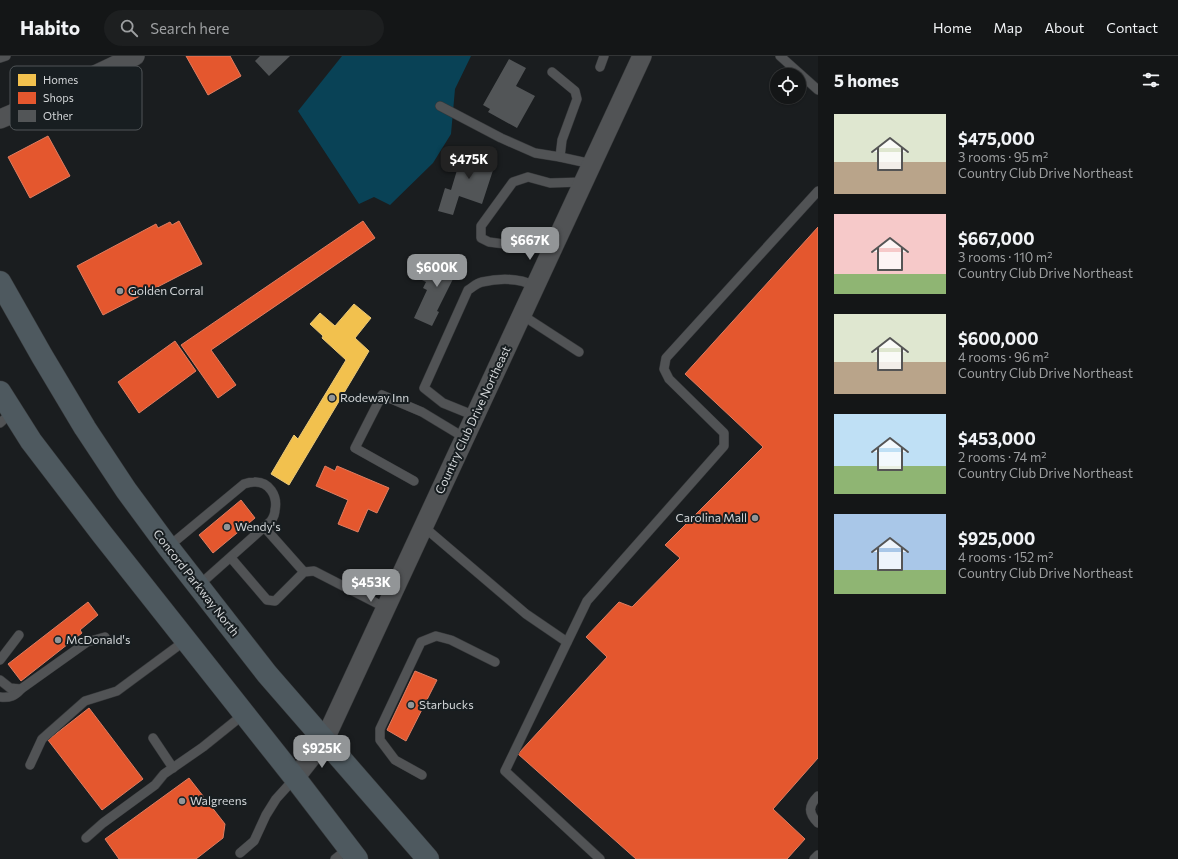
<!DOCTYPE html>
<meta charset="utf-8">
<style>
:root{--surface:#141617;--page:#1d1f20;--text:#f1f3f6;--muted:#9d9fa1;--line:#333536;--accent:#929597}
body{margin:0;font-family:Commissioner,sans-serif;background:var(--page);color:var(--text);height:100vh;display:flex;flex-direction:column;font-size:15px;white-space:nowrap}
*{box-sizing:border-box;margin:0}
p{font-size:13px;color:var(--muted)}
.icon{flex:none;width:22px;height:22px;fill:none;stroke:currentColor;stroke-width:2;stroke-linecap:round;stroke-linejoin:round}
.map{position:relative;flex:1;overflow:hidden}
.details{display:flex;flex-direction:column;background:var(--surface);width:360px}
.details>*{flex:none}
.fabs{position:absolute;left:770px;top:12px;display:grid;gap:8px}
.fabs a{display:grid;place-items:center;width:36px;height:36px;border-radius:50%;background:var(--surface);box-shadow:0 1px 3px #0004,0 0 0 1px var(--line);font-size:20px}
.price{position:absolute;translate:-50% -34px;padding:0 9px;border-radius:8px;background:var(--accent);color:#fff;font-size:13px;line-height:26px;filter:drop-shadow(0 1px 2px #0008)}
.price::after{content:'';position:absolute;left:50%;top:24px;width:12px;height:9px;margin-left:-6px;background:inherit;clip-path:polygon(0 0,100% 0,50% 100%)}
.price.on{background:#222;color:#fff}
ul{padding:0;list-style:none}
li{display:flex;align-items:center;gap:12px;height:100px;padding:0 16px}
li span{display:grid;place-items:center;flex:none;width:112px;height:80px;border-radius:0px;color:#555}
li>.icon{margin-inline-start:auto}
span .icon{width:48px;height:48px;fill:#fffc;stroke-width:1}
li b{font-size:17px}
h2{display:flex;justify-content:space-between;align-items:center;height:48px;padding:0 16px;font-size:17px}
header{display:flex;align-items:center;gap:24px;box-sizing:border-box;height:56px;padding:0 20px;background:var(--surface);border-bottom:1px solid var(--line)}
header strong{font-size:19px}
nav{display:flex;gap:22px;margin-inline-start:auto;font-size:14px}
.search{width:280px;height:36px;background:var(--page);display:flex;align-items:center;gap:10px;box-sizing:border-box;padding:0 14px;border-radius:22px;color:var(--muted);font-size:15px}
main{display:flex;flex:1;min-height:0}
.map>svg:first-child{display:block}
.forest{fill:#094256}
.homes{fill:#f2c14e;stroke:#e9c777}
.shops{fill:#e4572e;stroke:#df7d61}
.building{fill:#525557}
.lines{fill:none;stroke-linecap:round;stroke-linejoin:round}
.service-casing{stroke:#36383a;stroke-width:10}
.minor-casing{stroke:#36383a;stroke-width:20}
.trunk-casing{stroke:#36383a;stroke-width:23}
.service{stroke:#515355;stroke-width:9}
.minor{stroke:#515355;stroke-width:19}
.trunk{stroke:#4e595f;stroke-width:22}
.poi-dot{fill:#929597;stroke:#181e21;stroke-width:1.5}
.labels{text-anchor:middle;stroke-width:4;stroke-linejoin:round;paint-order:stroke}
.poi-label{font-size:12px;fill:#d3d6d8;stroke:#181e21;text-anchor:start}
.street-label{font-size:12px;fill:#d3d6d8;stroke:#181e21}
.key{fill:#181e21;stroke:#505558;stroke-width:1}
.key-label{font-size:11px;fill:#d3d6d8}
</style>
<header>
<strong>Habito</strong>
<div class="search"><svg class="icon" aria-label="search" viewBox="0 0 24 24"><circle cx="10" cy="10" r="6"/><path d="M15 15l6 6"/></svg>Search here</div>
<nav><a>Home</a><a>Map</a><a>About</a><a>Contact</a></nav>
</header>
<main>
<div class="map">
<svg width="818" height="803" viewBox="0 0 818 803">
<rect width="100%" height="100%" fill="#1a1d1f"/>
<polygon class="forest" points="342,0 471,0 455,33 451,78 433,107 390,149 374,141 359,148 298,55"/>
<polygon class="homes" points="354,248 371,262 355,282 369,295 289,429 271,418 294,379 298,383 346,304 322,282 323,280 310,268 320,257 335,270"/>
<g class="shops">
<polygon points="186,0 230,0 241,20 208,39"/>
<polygon points="48,80 70,120 30,142 8,101"/>
<polygon points="179,165 202,208 103,259 77,210 156,168 158,172 170,166 172,169"/>
<polygon points="363,165 375,182 211,294 236,329 218,342 181,289"/>
<polygon points="818,171 818,702 773,753 805,783 787,803 636,803 518,698 607,601 586,581 619,546 632,551 680,502 665,489 763,391 685,318"/>
<polygon points="175,285 196,315 139,357 118,326"/>
<polygon points="325,410 335,415 337,410 389,432 377,457 368,453 358,476 338,468 348,444 316,430"/>
<polygon points="241,444 255,462 213,497 199,479"/>
<polygon points="88,546 98,559 80,574 82,577 21,625 8,608"/>
<polygon points="415,615 437,624 406,685 387,674"/>
<polygon points="89,652 143,723 102,754 48,684"/>
<polygon points="189,722 225,768 223,782 196,803 119,803 105,783"/>
</g>
<g class="building">
<polygon points="260,0 290,0 269,20 255,5"/>
<polygon points="509,3 526,12 516,30 535,40 517,72 488,56 490,53 483,49"/>
<polygon points="464,91 497,102 482,148 459,140 453,159 438,155 445,132 451,134"/>
<polygon points="444,200 465,210 459,223 454,221 437,255 439,256 432,270 414,262 427,234 423,232 426,226 422,224 428,211 440,217 434,205"/>
</g>
<g class="lines">
<defs>
<g id="service">
<polyline points="780,0 818,34"/>
<polyline points="0,2 6,0"/>
<polyline points="600,11 604,0"/>
<polyline points="552,16 575,35 577,43 562,84 560,101"/>
<polyline points="440,50 501,82 535,97 560,101 592,108"/>
<polyline points="552,194 489,186 481,182 481,170 513,126 528,121 550,127 583,126"/>
<polyline points="522,259 579,296"/>
<path d="M475,360L443,347L424,332L468,234C473,231 477,227 482,226C500,222 519,222 535,230"/>
<polyline points="0,367 12,356"/>
<polyline points="414,425 355,392 382,339 422,356 465,382"/>
<polyline points="424,471 526,558 567,586"/>
<polyline points="265,472 304,516"/>
<path d="M168,491L244,428C247,427 251,426 254,426C269,425 278,440 275,454C275,458 273,462 271,465L198,530"/>
<polyline points="231,502 267,544 275,545 304,516 314,515 386,552"/>
<polyline points="0,604 19,579"/>
<polyline points="0,624 10,632 21,633 87,586 105,581"/>
<path d="M0,641C10,642 15,640 21,633"/>
<polyline points="153,682 173,712"/>
<polyline points="30,709 42,683 85,645 117,635 186,584"/>
<polyline points="422,719 395,704 380,684 380,673 421,586 436,580 451,584 495,606"/>
<path d="M818,740C808,750 808,757 818,767"/>
<polyline points="86,782 103,767 155,729 164,718 203,691 244,658"/>
<polyline points="240,797 254,785 266,759 276,743 295,722"/>
<polyline points="335,803 349,792"/>
<polyline points="600,803 505,715 587,545 724,390 724,377 669,323 664,313 666,302 818,135"/>
<polyline points="814,803 818,799"/>
</g>
<g id="minor">
<polyline points="0,63 19,55 135,0"/>
<polyline points="295,722 324,685 642,0"/>
</g>
<g id="trunk">
<polyline points="0,226 42,300 85,372 126,434 168,491 267,618 428,803"/>
<polyline points="0,336 31,385 102,478 295,722 357,803"/>
</g>
</defs>
<use href="#service" class="service-casing"/>
<use href="#minor" class="minor-casing"/>
<use href="#trunk" class="trunk-casing"/>
<use href="#service" class="service"/>
<use href="#minor" class="minor"/>
<use href="#trunk" class="trunk"/>
</g>
<g class="poi-dot">
<circle cx="120" cy="235" r="4"/>
<circle cx="332" cy="342" r="4"/>
<circle cx="755" cy="462" r="4"/>
<circle cx="227" cy="471" r="4"/>
<circle cx="58" cy="584" r="4"/>
<circle cx="411" cy="649" r="4"/>
<circle cx="182" cy="745" r="4"/>
</g>
<g class="labels">
<g class="poi-label">
<text x="128" y="239">Golden Corral</text>
<text x="340" y="346">Rodeway Inn</text>
<text x="747" y="466" text-anchor="end">Carolina Mall</text>
<text x="235" y="475">Wendy's</text>
<text x="66" y="588">McDonald's</text>
<text x="419" y="653">Starbucks</text>
<text x="190" y="749">Walgreens</text>
</g>
<g class="street-label">
<text transform="translate(473 364) rotate(-65)" y="4">Country Club Drive Northeast</text>
<text transform="translate(196 527) rotate(52)" y="4">Concord Parkway North</text>
</g>
</g>
<rect x="10" y="10" width="132" height="64" rx="6" class="key"/>
<rect x="18" y="18" width="18" height="12" fill="#f2c14e"/>
<rect x="18" y="36" width="18" height="12" fill="#e4572e"/>
<rect x="18" y="54" width="18" height="12" fill="#525557"/>
<g class="key-label">
<text x="43" y="28">Homes</text>
<text x="43" y="46">Shops</text>
<text x="43" y="64">Other</text>
</g>
</svg>
<div class="fabs">
<a><svg class="icon" aria-label="locate" viewBox="0 0 24 24"><circle cx="12" cy="12" r="6"/><path d="M12 2v4M12 18v4M2 12h4M18 12h4"/></svg></a>
</div>
<b class="price on" style="left:469px;top:124px">$475K</b>
<b class="price" style="left:530px;top:205px">$667K</b>
<b class="price" style="left:437px;top:232px">$600K</b>
<b class="price" style="left:371px;top:547px">$453K</b>
<b class="price" style="left:322px;top:713px">$925K</b>
</div>
<section class="details">
<h2>5 homes<svg class="icon" aria-label="filters" viewBox="0 0 24 24"><path d="M4 7h16M4 17h16"/><circle cx="9" cy="7" r="2"/><circle cx="15" cy="17" r="2"/></svg></h2>
<ul>
<li><span style="background:linear-gradient(#dfe7d0 60%,#b9a48a 0)"><svg class="icon" aria-label="home" viewBox="0 0 24 24"><path d="M3 11l9-7 9 7M6 9v11h12V9"/></svg></span><div><b>$475,000</b><p>3 rooms · 95 m²</p><p>Country Club Drive Northeast</p></div></li>
<li><span style="background:linear-gradient(#f6c9c9 75%,#8fb573 0)"><svg class="icon" aria-label="home" viewBox="0 0 24 24"><path d="M3 11l9-7 9 7M6 9v11h12V9"/></svg></span><div><b>$667,000</b><p>3 rooms · 110 m²</p><p>Country Club Drive Northeast</p></div></li>
<li><span style="background:linear-gradient(#dfe7d0 60%,#b9a48a 0)"><svg class="icon" aria-label="home" viewBox="0 0 24 24"><path d="M3 11l9-7 9 7M6 9v11h12V9"/></svg></span><div><b>$600,000</b><p>4 rooms · 96 m²</p><p>Country Club Drive Northeast</p></div></li>
<li><span style="background:linear-gradient(#bfe0f5 65%,#8fb573 0)"><svg class="icon" aria-label="home" viewBox="0 0 24 24"><path d="M3 11l9-7 9 7M6 9v11h12V9"/></svg></span><div><b>$453,000</b><p>2 rooms · 74 m²</p><p>Country Club Drive Northeast</p></div></li>
<li><span style="background:linear-gradient(#a9c7e8 70%,#8fb573 0)"><svg class="icon" aria-label="home" viewBox="0 0 24 24"><path d="M3 11l9-7 9 7M6 9v11h12V9"/></svg></span><div><b>$925,000</b><p>4 rooms · 152 m²</p><p>Country Club Drive Northeast</p></div></li>
</ul>
</section>
</main>
